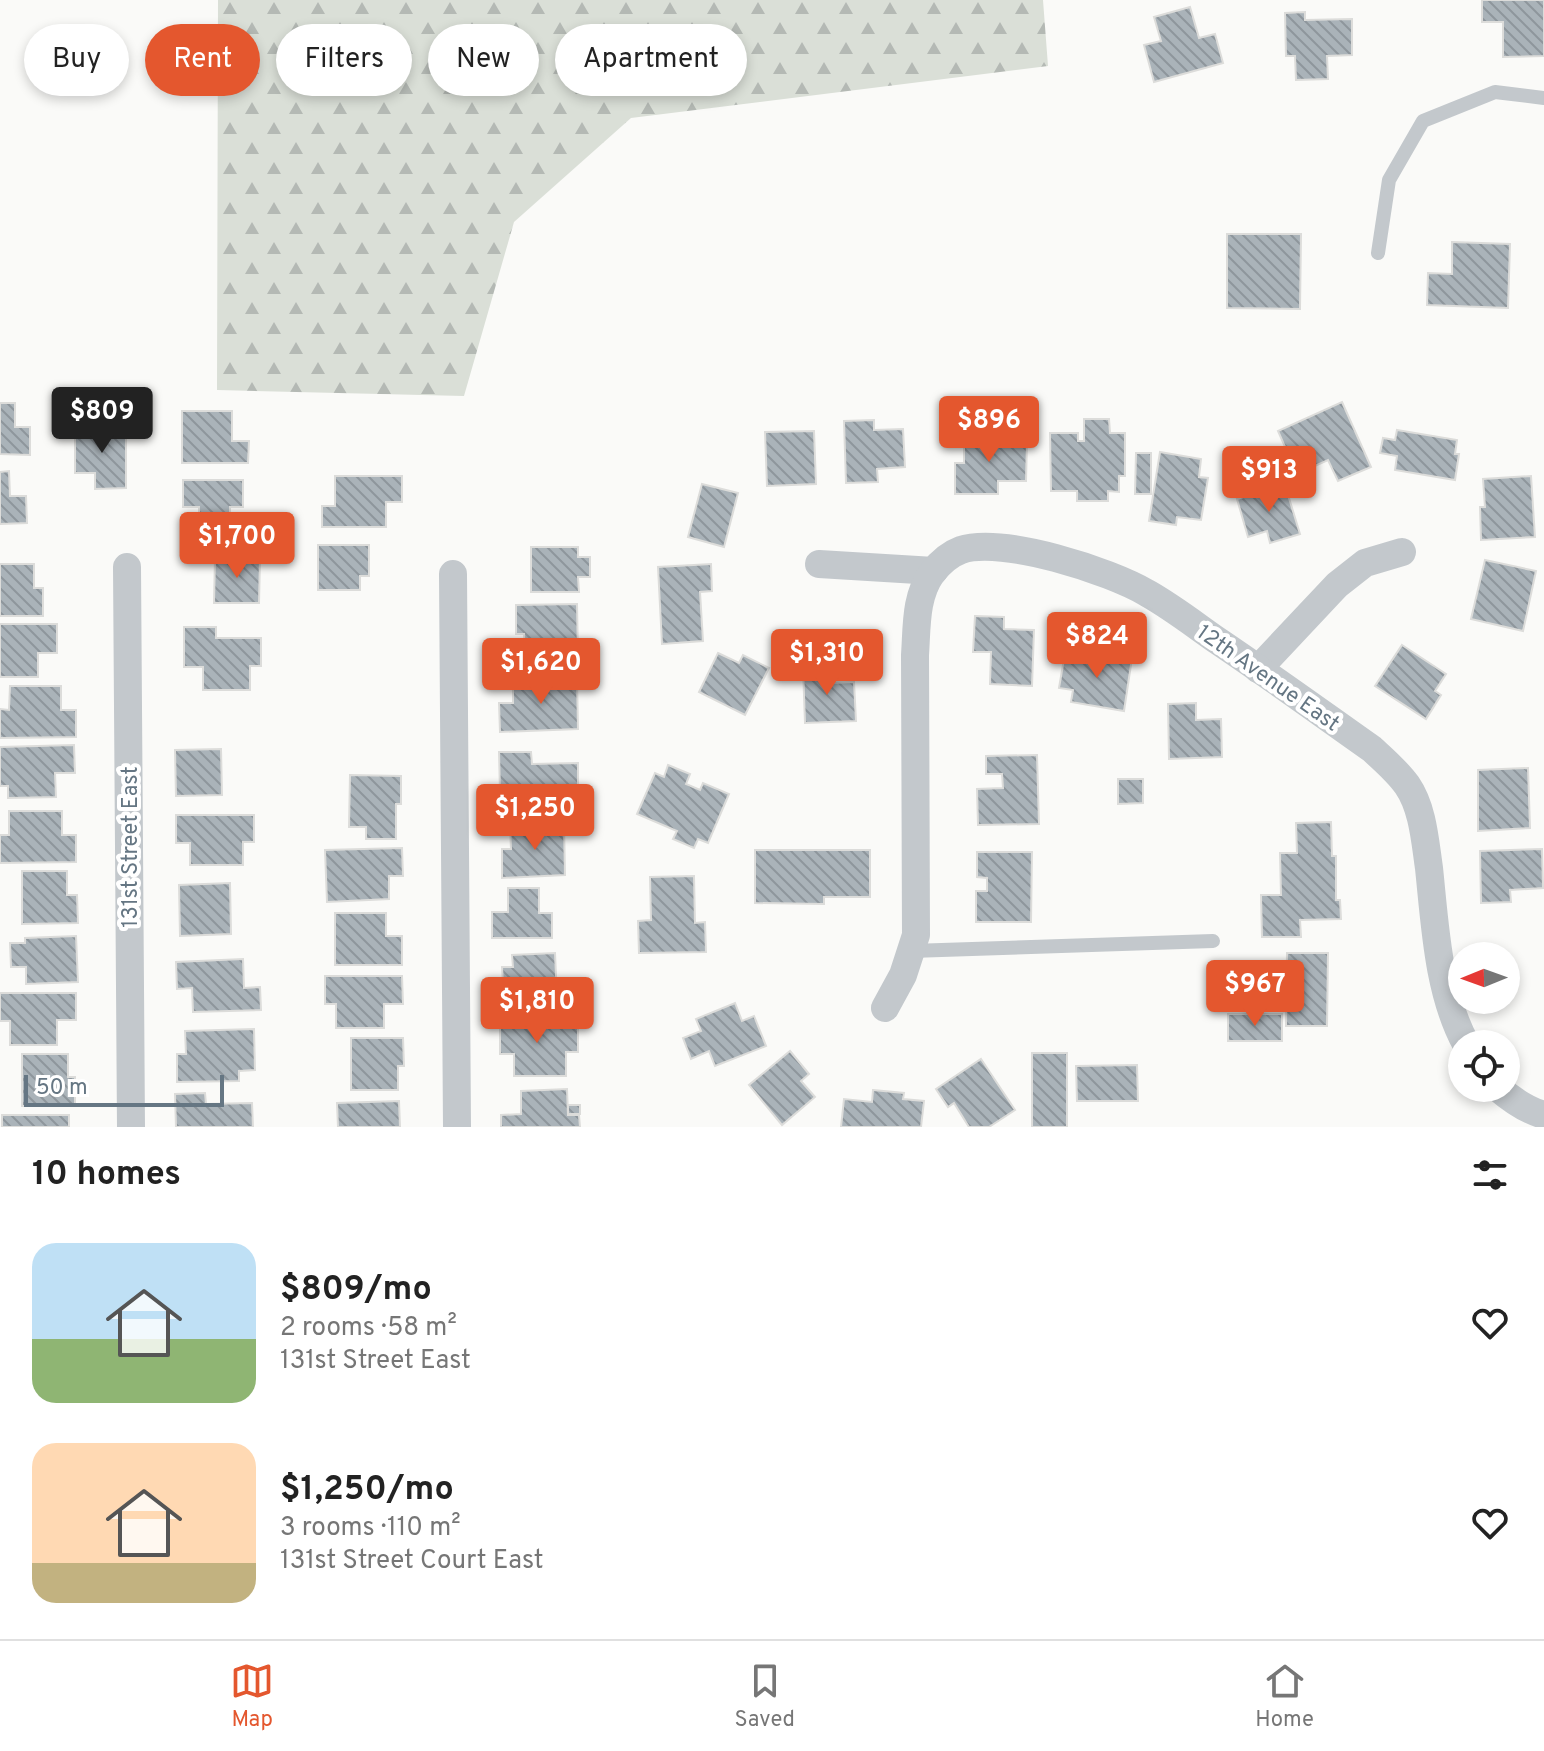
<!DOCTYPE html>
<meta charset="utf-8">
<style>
:root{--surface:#fff;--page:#f2f2f2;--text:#222;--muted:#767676;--line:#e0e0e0;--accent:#e4572e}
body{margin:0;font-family:Overpass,sans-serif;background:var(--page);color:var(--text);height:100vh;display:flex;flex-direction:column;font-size:30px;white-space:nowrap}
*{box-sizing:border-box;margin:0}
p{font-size:26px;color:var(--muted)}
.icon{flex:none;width:44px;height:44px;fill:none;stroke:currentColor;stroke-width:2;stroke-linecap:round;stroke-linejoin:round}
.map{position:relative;height:1127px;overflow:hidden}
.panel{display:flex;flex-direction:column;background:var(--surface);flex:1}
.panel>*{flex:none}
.hud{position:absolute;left:24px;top:24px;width:800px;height:72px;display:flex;gap:16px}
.needle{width:52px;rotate:269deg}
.controls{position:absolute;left:1448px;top:942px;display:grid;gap:16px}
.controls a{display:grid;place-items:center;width:72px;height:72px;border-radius:50%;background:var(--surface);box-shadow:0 4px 12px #0003;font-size:40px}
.scale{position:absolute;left:24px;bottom:20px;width:200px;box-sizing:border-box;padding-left:8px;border:4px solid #657683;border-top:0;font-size:22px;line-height:28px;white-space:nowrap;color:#657683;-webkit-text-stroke:6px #fff;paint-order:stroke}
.price{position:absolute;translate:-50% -68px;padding:0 18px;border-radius:8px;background:var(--accent);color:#fff;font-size:26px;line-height:52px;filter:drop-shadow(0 2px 4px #0008)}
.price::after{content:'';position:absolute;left:50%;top:48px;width:24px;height:18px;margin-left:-12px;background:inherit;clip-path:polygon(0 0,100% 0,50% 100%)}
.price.active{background:#222;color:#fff}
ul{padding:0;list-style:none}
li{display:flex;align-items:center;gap:24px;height:200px;padding:0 32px}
li span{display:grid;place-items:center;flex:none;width:224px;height:160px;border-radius:24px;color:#555}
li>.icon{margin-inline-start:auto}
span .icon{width:96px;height:96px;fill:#fffc;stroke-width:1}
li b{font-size:34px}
h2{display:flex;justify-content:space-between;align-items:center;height:96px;padding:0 32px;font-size:34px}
.tag{padding:0 28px;border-radius:36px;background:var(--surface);box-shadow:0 4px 12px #0003;font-size:28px;line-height:72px}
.tag.active{background:var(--accent);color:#fff}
.dock{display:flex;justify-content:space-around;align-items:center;height:112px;border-top:2px solid var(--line);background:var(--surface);font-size:22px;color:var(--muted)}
.dock a{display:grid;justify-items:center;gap:4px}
.dock .active{color:var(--accent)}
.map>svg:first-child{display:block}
.forest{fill:url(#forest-firs)}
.building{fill:url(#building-back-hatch);stroke:#dcdcda;stroke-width:2}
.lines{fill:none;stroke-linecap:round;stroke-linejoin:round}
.lane{stroke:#c3c8cc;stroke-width:14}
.street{stroke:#c3c8cc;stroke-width:28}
.labels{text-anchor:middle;stroke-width:8;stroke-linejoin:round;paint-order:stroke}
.street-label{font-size:22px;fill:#657683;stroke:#fff}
</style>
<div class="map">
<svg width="1544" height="1127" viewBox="0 0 1544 1127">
<defs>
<pattern id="forest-firs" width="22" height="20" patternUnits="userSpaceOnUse" patternTransform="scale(2)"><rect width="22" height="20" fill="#dadfd7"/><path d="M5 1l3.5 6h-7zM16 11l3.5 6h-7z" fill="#b4b9b4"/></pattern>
<pattern id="building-back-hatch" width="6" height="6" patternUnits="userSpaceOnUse" patternTransform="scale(2)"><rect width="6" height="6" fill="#aab3b9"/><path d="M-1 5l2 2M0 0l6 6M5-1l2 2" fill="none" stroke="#8e969c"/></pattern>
</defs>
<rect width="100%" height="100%" fill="#fafaf8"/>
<polygon class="forest" points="218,0 1043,0 1048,66 631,118 514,222 464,396 217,390"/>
<g class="building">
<polygon points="1482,0 1544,0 1544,56 1503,57 1503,22 1482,22"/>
<polygon points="1190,7 1199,38 1215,34 1223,63 1154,82 1144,45 1161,41 1154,17"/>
<polygon points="1305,12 1305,20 1352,19 1352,55 1327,56 1328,79 1296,80 1295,56 1286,56 1285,13"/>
<polygon points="1227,234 1301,234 1300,309 1227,308"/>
<polygon points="1452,242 1510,244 1508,308 1427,305 1428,273 1452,274"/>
<polygon points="1342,402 1371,467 1338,481 1328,460 1297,474 1278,431"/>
<polygon points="0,403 15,403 15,427 30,427 30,455 0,454"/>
<polygon points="182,411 232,411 232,441 249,441 248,463 182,463"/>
<polygon points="1084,419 1109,419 1110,433 1125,433 1125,476 1119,476 1119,492 1108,491 1108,501 1077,501 1077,491 1051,491 1050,433 1078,433 1078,441 1084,441"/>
<polygon points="874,420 874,430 903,429 905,467 877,469 878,482 846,483 844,421"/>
<polygon points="75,427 126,427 126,488 95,489 95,473 75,473"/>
<polygon points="1397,430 1457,440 1455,454 1459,454 1455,480 1395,470 1397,456 1380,453 1383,438 1395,440"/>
<polygon points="814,431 816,484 767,486 765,432"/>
<polygon points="964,431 995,431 995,442 1027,442 1026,481 998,481 998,494 955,494 955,463 964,463"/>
<polygon points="1160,452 1201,459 1199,477 1208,478 1201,520 1177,517 1176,525 1149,521"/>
<polygon points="1136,453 1151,453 1151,494 1135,494"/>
<polygon points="9,471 10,496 26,496 27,523 0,524 0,472"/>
<polygon points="335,476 402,476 402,502 386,502 386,527 322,527 322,506 335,506"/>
<polygon points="1531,476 1535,537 1481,540 1480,507 1485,507 1483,479"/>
<polygon points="183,480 243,480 243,507 230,507 230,532 199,531 199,507 183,507"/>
<polygon points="702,484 738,493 724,547 688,537"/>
<polygon points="1285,485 1300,534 1270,543 1267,531 1248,537 1237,499"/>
<polygon points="318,545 369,545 369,576 360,576 360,590 318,590"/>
<polygon points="531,547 578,547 578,557 590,557 590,577 578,577 579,592 531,592"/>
<polygon points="215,558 260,558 259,603 214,603"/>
<polygon points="1485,560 1536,571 1523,631 1471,619"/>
<polygon points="0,564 34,564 34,588 43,588 43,616 0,616"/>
<polygon points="711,564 712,591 700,592 703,641 662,644 658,567"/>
<polygon points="577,604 578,656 525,656 524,634 516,634 516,605"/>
<polygon points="975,616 1004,617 1004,629 1034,630 1032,686 990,684 991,652 973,652"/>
<polygon points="0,624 57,624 57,653 38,653 38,677 0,677"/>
<polygon points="184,627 216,627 216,638 261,638 261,666 250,666 250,690 203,690 203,667 184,667"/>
<polygon points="1402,645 1446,674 1435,691 1441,695 1426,719 1375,686"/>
<polygon points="718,653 739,663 743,655 769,668 745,715 699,692"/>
<polygon points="1065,653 1100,658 1101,653 1132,658 1124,711 1071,702 1073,690 1059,688"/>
<polygon points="829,666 830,683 854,682 856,721 805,723 803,667"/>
<polygon points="577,678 578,729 500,732 499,703 513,703 513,679"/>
<polygon points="10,686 61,686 61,710 76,710 76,737 0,738 0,709 9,710"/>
<polygon points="1196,703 1196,720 1221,719 1222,757 1169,759 1168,704"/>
<polygon points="74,745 75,773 55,773 56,797 8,798 8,786 0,786 0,747"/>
<polygon points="221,749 222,795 176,796 175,750"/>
<polygon points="499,752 531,752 532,764 578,763 578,790 566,791 566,815 520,816 519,791 500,792"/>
<polygon points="1037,755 1039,824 978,825 977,789 1003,788 1002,774 986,774 986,756"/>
<polygon points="668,765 690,774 686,784 700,790 703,783 729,794 708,843 698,839 694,848 673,839 677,831 637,814 655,773 664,777"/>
<polygon points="1528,768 1530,828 1478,831 1478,770"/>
<polygon points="350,775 401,776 401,804 396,804 396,839 366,839 366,827 349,827"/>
<polygon points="1118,779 1143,779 1143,803 1118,804"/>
<polygon points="9,811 62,811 62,835 76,835 76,862 0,863 0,835 9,835"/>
<polygon points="176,815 254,815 254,842 243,842 243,865 190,865 190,843 176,843"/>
<polygon points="1331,822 1332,856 1336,856 1336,900 1340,900 1341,919 1300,920 1301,937 1262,937 1261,895 1281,895 1280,853 1297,853 1296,823"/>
<polygon points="564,824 565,875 502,878 502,849 511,849 510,826"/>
<polygon points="402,848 403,876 389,876 389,899 327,902 325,850"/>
<polygon points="1542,849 1543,888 1510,890 1511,902 1481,903 1480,851"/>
<polygon points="755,850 870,850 870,897 824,897 824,904 755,903"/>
<polygon points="977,852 1032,852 1031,922 976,922 976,891 987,891 987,878 977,877"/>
<polygon points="22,871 67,871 67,895 77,895 78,923 22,924"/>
<polygon points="694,876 695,923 705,922 706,952 639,953 638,921 651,920 650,877"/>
<polygon points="230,883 231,934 180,936 179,885"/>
<polygon points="508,888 539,888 539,913 552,913 552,938 492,938 492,912 508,912"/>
<polygon points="335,913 386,913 386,936 402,936 402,965 335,965"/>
<polygon points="76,936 78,982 26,984 26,967 11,967 10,943 25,943 25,938"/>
<polygon points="555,953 557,998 504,1001 502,967 513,967 512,955"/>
<polygon points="1287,953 1328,953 1327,1026 1286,1026"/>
<polygon points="243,959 244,988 260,987 261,1010 193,1012 192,988 177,989 176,962"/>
<polygon points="325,976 402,976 403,1004 384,1004 384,1028 336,1028 336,1004 325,1004"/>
<polygon points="0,993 76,993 76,1020 57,1020 57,1045 10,1045 10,1021 0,1021"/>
<polygon points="735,1003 742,1021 754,1016 766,1046 715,1066 709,1051 691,1059 683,1038 701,1031 696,1019"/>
<polygon points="500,1014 532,1014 532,1025 578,1025 578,1052 566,1052 566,1076 514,1076 514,1054 500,1054"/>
<rect x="1228" y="1014" width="54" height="27"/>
<polygon points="254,1029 255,1070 239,1071 239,1081 177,1082 177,1054 186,1054 185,1031"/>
<polygon points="351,1038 403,1038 404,1066 398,1066 398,1090 351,1090"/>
<polygon points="790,1051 809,1074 801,1081 815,1097 782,1125 749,1085"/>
<rect x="1032" y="1053" width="35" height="74"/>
<polygon points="22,1054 68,1054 68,1077 75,1077 75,1106 22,1106"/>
<polygon points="981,1059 1015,1110 989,1127 969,1127 954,1103 948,1107 936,1089"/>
<polygon points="1137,1065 1138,1101 1077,1101 1076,1066"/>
<polygon points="567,1089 568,1115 579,1115 580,1127 501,1127 501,1115 521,1114 521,1091"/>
<polygon points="873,1090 904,1093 903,1099 924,1101 921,1127 841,1127 844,1099 872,1102"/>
<polygon points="205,1093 206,1104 252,1103 253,1127 176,1127 175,1094"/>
<polygon points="399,1101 400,1127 338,1127 337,1103"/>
<rect x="568" y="1105" width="12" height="9"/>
<rect x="2" y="1115" width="67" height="12"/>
</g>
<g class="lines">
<g class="lane">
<polyline points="1378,253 1389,180 1423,121 1495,92 1544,98"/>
<polyline points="911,951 1213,941"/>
</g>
<g class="street">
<polyline points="819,564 934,571"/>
<polyline points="127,567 131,1127"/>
<polyline points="453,574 457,1127"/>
<polyline points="1258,669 1337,585 1365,563 1402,552"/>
<path d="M885,1008L903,975L916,935L915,655C917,627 915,597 932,573C939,564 950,554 961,550C1002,536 1110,571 1147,593C1172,607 1195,625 1218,641C1270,676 1321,713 1372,749C1384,760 1397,771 1407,785C1423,808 1425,841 1429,868C1435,925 1438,993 1466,1044"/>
<path d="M1498,1088C1512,1100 1526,1110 1544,1115"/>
</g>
</g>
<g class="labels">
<g class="street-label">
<text transform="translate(1269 677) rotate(35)" y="8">12th Avenue East</text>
<text transform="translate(129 847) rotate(-90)" y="8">131st Street East</text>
</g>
</g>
</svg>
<div class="controls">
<a><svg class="needle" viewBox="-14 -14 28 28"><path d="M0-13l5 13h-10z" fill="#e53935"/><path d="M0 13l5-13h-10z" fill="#767676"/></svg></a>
<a><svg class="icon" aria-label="locate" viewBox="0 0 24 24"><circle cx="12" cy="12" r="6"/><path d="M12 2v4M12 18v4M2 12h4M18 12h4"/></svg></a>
</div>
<div class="scale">50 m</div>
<b class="price active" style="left:102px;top:455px">$809</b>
<b class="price" style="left:989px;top:464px">$896</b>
<b class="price" style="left:1269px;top:514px">$913</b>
<b class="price" style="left:237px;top:580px">$1,700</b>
<b class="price" style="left:1097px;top:680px">$824</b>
<b class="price" style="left:827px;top:697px">$1,310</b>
<b class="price" style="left:541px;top:706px">$1,620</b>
<b class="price" style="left:535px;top:852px">$1,250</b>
<b class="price" style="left:1255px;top:1028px">$967</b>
<b class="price" style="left:537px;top:1045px">$1,810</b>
<div class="hud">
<a class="tag">Buy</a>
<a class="tag active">Rent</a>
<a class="tag">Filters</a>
<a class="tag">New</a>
<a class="tag">Apartment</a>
</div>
</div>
<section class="panel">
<h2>10 homes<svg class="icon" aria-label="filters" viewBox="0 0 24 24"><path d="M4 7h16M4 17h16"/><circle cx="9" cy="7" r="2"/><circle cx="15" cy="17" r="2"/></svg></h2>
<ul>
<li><span style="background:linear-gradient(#bfe0f5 60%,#8fb573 0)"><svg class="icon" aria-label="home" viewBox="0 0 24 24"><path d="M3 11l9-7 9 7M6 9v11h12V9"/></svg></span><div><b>$809/mo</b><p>2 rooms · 58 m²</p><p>131st Street East</p></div><svg class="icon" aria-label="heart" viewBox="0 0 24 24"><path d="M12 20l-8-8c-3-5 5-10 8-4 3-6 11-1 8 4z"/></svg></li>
<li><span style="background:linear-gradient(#ffd9b3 75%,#c2b280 0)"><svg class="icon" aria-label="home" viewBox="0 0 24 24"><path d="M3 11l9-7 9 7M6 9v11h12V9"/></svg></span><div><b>$1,250/mo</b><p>3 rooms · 110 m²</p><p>131st Street Court East</p></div><svg class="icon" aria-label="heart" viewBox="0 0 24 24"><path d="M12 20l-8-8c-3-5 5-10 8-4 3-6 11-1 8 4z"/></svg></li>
</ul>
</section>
<nav class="dock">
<a class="active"><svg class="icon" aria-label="map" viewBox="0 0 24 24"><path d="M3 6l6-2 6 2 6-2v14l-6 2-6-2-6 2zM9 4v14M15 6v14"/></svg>Map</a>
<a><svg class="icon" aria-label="saved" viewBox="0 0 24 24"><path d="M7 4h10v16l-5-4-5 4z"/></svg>Saved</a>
<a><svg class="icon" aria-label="home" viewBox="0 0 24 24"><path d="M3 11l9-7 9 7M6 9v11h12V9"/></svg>Home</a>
</nav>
